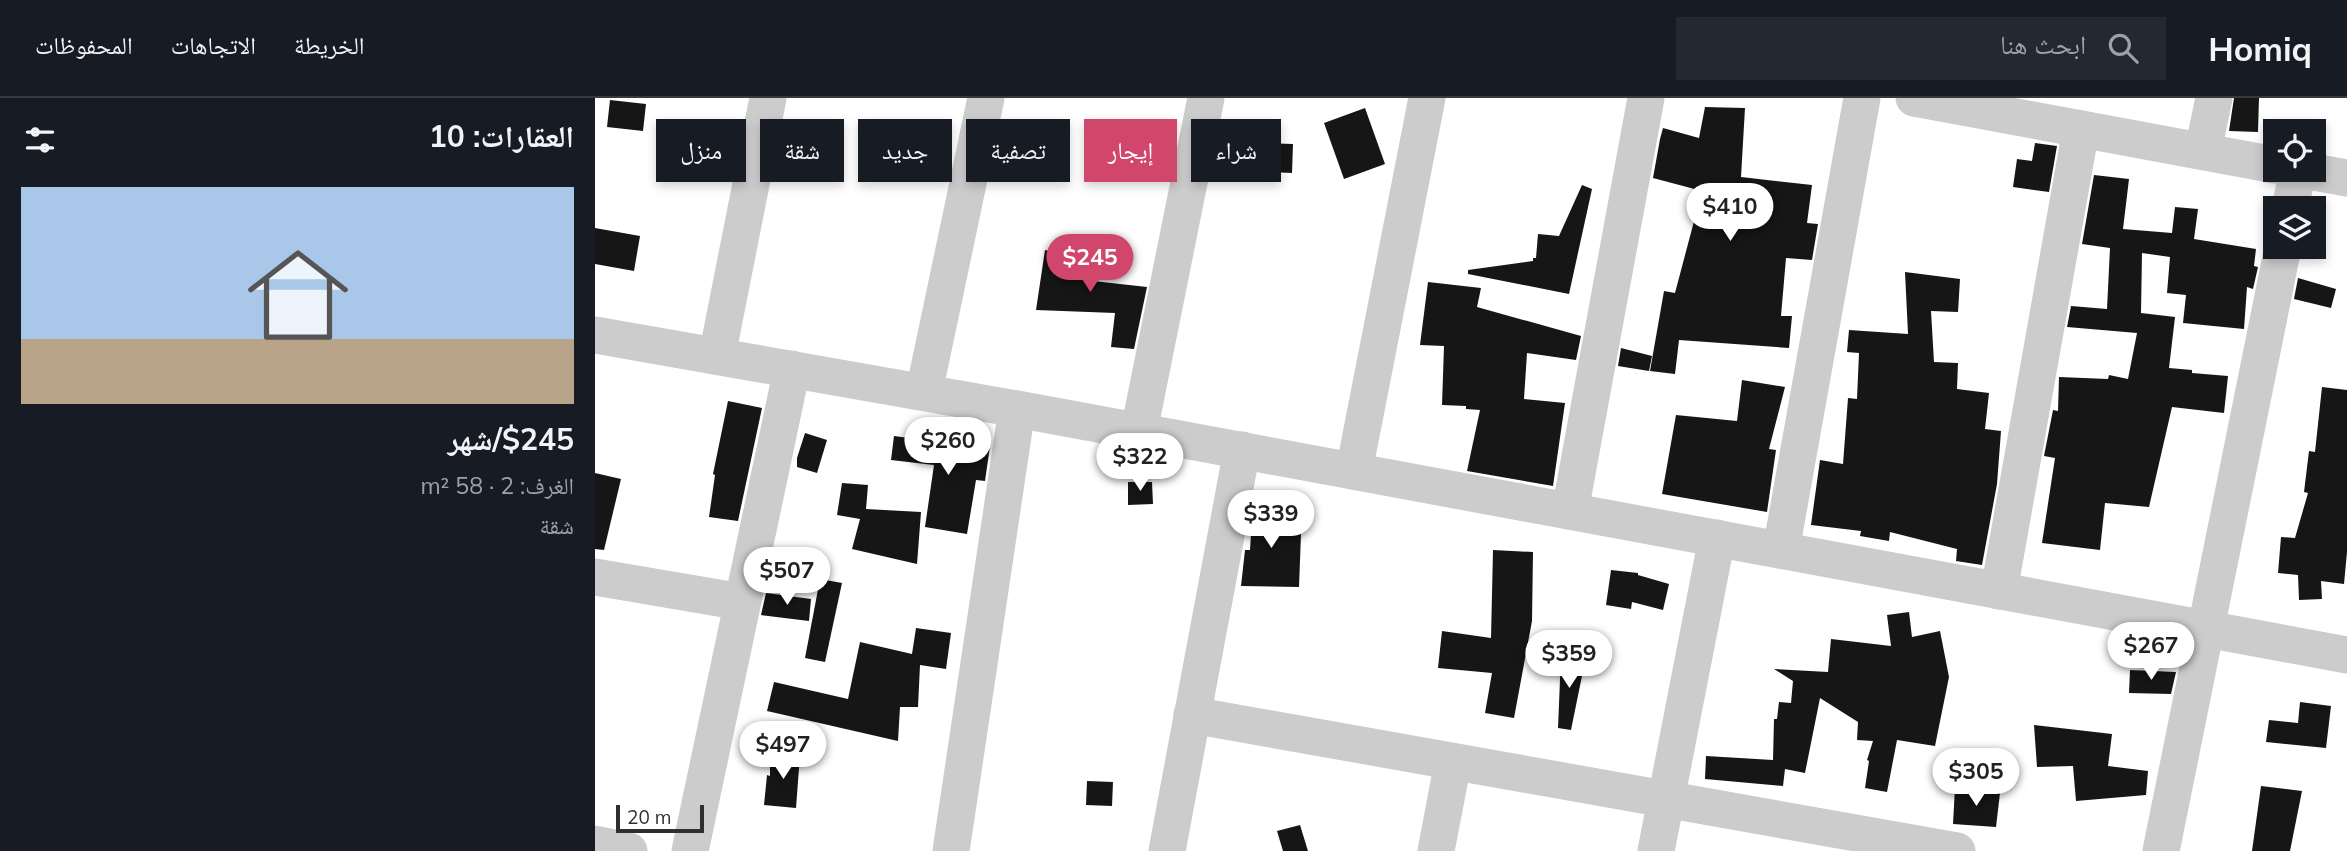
<!DOCTYPE html>
<html lang="ar">
<meta charset="utf-8">
<style>
:root{--surface:#171b24;--page:#242831;--text:#f1f3f6;--muted:#9ea1a6;--line:#363941;--accent:#d1476c}
body{margin:0;font-family:Mulish,"Noto Naskh Arabic",sans-serif;background:var(--page);color:var(--text);direction:rtl;height:100vh;display:flex;flex-direction:column;font-size:26px;white-space:nowrap}
*{box-sizing:border-box;margin:0}
p{font-size:23px;color:var(--muted)}
.icon{flex:none;width:38px;height:38px;fill:none;stroke:currentColor;stroke-width:2;stroke-linecap:round;stroke-linejoin:round}
.map{position:relative;flex:1;overflow:hidden;direction:ltr}
.panel{display:flex;flex-direction:column;background:var(--surface);width:595px}
.panel>*{flex:none}
.guide{position:absolute;left:21px;top:21px;width:665px;height:63px;direction:rtl;display:flex;gap:14px}
.tools{position:absolute;left:1668px;top:21px;display:grid;gap:14px}
.tools a{display:grid;place-items:center;width:63px;height:63px;border-radius:0px;background:var(--surface);box-shadow:0 4px 10px #0003;font-size:35px}
.scale{position:absolute;left:21px;bottom:18px;width:88px;box-sizing:border-box;padding-left:7px;border:4px solid #2f2f2f;border-top:0;font-size:19px;line-height:24px;white-space:nowrap;color:#2f2f2f;-webkit-text-stroke:5px #fff;paint-order:stroke}
.price{position:absolute;translate:-50% -60px;padding:0 16px;border-radius:24px;background:#fff;color:#222;font-size:23px;line-height:46px;filter:drop-shadow(0 2px 4px #0008)}
.price::after{content:'';position:absolute;left:50%;top:42px;width:21px;height:16px;margin-left:-10px;background:inherit;clip-path:polygon(0 0,100% 0,50% 100%)}
.price.current{background:var(--accent);color:#fff}
ul{padding:0;list-style:none}
li{display:grid;align-content:center;gap:14px;height:371px;padding:0 21px}
li span{display:grid;place-items:center;height:217px;border-radius:0px;color:#555}
li>.icon{margin-inline-start:auto}
span .icon{width:126px;height:126px;fill:#fffc;stroke-width:1}
li b{font-size:30px}
h2{display:flex;justify-content:space-between;align-items:center;height:84px;padding:0 21px;font-size:30px}
.chip{padding:0 24px;border-radius:0px;background:var(--surface);box-shadow:0 4px 10px #0003;font-size:24px;line-height:63px}
.chip.current{background:var(--accent);color:#fff}
header{display:flex;align-items:center;gap:42px;box-sizing:border-box;height:98px;padding:0 35px;background:var(--surface);border-bottom:2px solid var(--line)}
header strong{font-size:33px}
nav{display:flex;gap:38px;margin-inline-start:auto;font-size:24px}
.search{width:490px;height:63px;background:var(--page);display:flex;align-items:center;gap:18px;box-sizing:border-box;padding:0 24px;border-radius:0px;color:var(--muted);font-size:26px}
main{display:flex;flex:1;min-height:0}
.map>svg:first-child{display:block}
.building{fill:#161616}
.lines{fill:none;stroke-linecap:round;stroke-linejoin:round}
.minor{stroke:#ccc;stroke-width:37}
</style>
<header>
<strong>Homiq</strong>
<div class="search"><svg class="icon" aria-label="search" viewBox="0 0 24 24"><circle cx="10" cy="10" r="6"/><path d="M15 15l6 6"/></svg>ابحث هنا</div>
<nav><a>الخريطة</a><a>الاتجاهات</a><a>المحفوظات</a></nav>
</header>
<main>
<div class="map">
<svg width="1752" height="753" viewBox="0 0 1752 753">
<rect width="100%" height="100%" fill="#fff"/>
<g class="building">
<polygon points="1639,0 1664,0 1663,34 1634,33"/>
<polygon points="15,2 51,6 48,33 12,29"/>
<polygon points="1110,9 1150,10 1146,79 1217,87 1212,125 1223,126 1217,162 1191,160 1186,218 1197,218 1194,250 1084,242 1080,276 1055,273 1069,193 1080,195 1107,93 1058,80 1065,41 1068,30 1104,40"/>
<polygon points="770,10 790,66 749,81 729,25"/>
<polygon points="633,44 698,46 697,75 632,72"/>
<polygon points="1440,45 1462,48 1454,94 1418,89 1422,61 1437,63"/>
<polygon points="1499,77 1534,81 1528,131 1577,135 1580,109 1603,111 1599,141 1661,151 1659,168 1663,169 1658,191 1652,189 1649,231 1588,225 1591,197 1572,195 1575,159 1547,155 1546,215 1580,219 1574,270 1597,272 1597,275 1633,278 1629,315 1577,309 1554,409 1510,405 1505,452 1447,445 1460,360 1449,358 1458,312 1463,313 1464,279 1513,281 1514,277 1533,281 1542,235 1472,229 1476,208 1512,211 1515,150 1487,146"/>
<polygon points="987,87 997,91 974,196 873,176 873,172 938,163 938,160 941,160 943,136 964,138"/>
<polygon points="0,130 45,138 39,173 0,166"/>
<polygon points="450,152 468,156 468,152 500,155 498,183 552,189 539,251 516,249 520,215 441,212"/>
<polygon points="1310,174 1365,181 1363,214 1336,213 1339,264 1363,265 1362,291 1394,295 1390,331 1406,333 1402,386 1387,467 1361,463 1362,451 1295,434 1294,443 1265,438 1266,433 1216,427 1225,362 1248,366 1253,300 1262,301 1264,255 1252,254 1254,232 1313,236"/>
<polygon points="1703,180 1741,191 1736,210 1699,201"/>
<polygon points="833,184 886,190 882,209 986,238 981,262 932,255 929,301 970,305 958,388 872,373 885,312 871,311 871,308 847,307 849,248 825,247"/>
<polygon points="1026,250 1057,258 1054,273 1023,268"/>
<polygon points="1147,282 1190,289 1174,351 1181,352 1172,414 1067,396 1081,317 1142,323"/>
<polygon points="1727,289 1752,292 1752,454 1749,486 1726,483 1727,501 1704,502 1703,477 1683,475 1686,439 1700,440 1713,395 1709,394 1714,353 1720,354"/>
<polygon points="133,303 167,310 143,423 114,419 120,377 118,376"/>
<polygon points="210,335 232,342 222,375 202,369 202,360"/>
<polygon points="368,337 396,341 390,383 381,382 372,436 330,429 339,367 296,362 299,338 367,347"/>
<polygon points="0,375 26,381 9,452 0,451"/>
<polygon points="533,384 557,384 558,406 533,407"/>
<polygon points="247,385 273,387 271,411 326,414 322,466 257,451 265,421 242,417"/>
<polygon points="658,405 689,406 687,434 706,436 704,489 646,488 650,452 655,452"/>
<polygon points="898,452 938,454 937,523 919,620 890,615 897,575 843,570 847,533 896,540"/>
<polygon points="1016,472 1043,475 1043,477 1074,486 1068,512 1037,504 1036,511 1011,507"/>
<polygon points="225,481 247,485 230,564 210,560"/>
<polygon points="171,495 216,501 214,523 166,517"/>
<polygon points="1314,514 1317,539 1345,533 1354,579 1340,648 1302,642 1292,694 1270,690 1274,663 1272,662 1278,643 1262,642 1263,624 1225,600 1210,675 1190,671 1188,688 1110,681 1111,658 1178,662 1179,621 1182,621 1184,604 1196,605 1198,583 1179,571 1233,574 1236,541 1296,548 1292,517"/>
<polygon points="321,530 356,535 351,571 325,567 323,609 305,609 303,643 172,613 179,584 253,601 265,544 317,556"/>
<polygon points="966,558 990,563 976,632 963,630"/>
<polygon points="1535,572 1581,574 1576,596 1534,595"/>
<polygon points="1705,604 1736,608 1731,650 1671,644 1674,622 1703,625"/>
<polygon points="1439,627 1517,636 1513,668 1553,673 1551,697 1481,703 1478,668 1442,669"/>
<polygon points="175,657 205,657 201,710 169,707 172,677 175,678"/>
<polygon points="492,683 518,684 517,708 491,707"/>
<polygon points="1666,688 1707,693 1695,753 1657,753"/>
<polygon points="1360,689 1405,695 1401,729 1358,726"/>
<polygon points="705,727 713,753 688,753 682,733"/>
</g>
<g class="lines">
<g class="minor">
<polyline points="1319,0 1680,67"/>
<polyline points="1608,53 1619,0"/>
<polyline points="1708,72 1752,80"/>
<polyline points="1695,110 1703,72"/>
<polyline points="0,237 422,311 1752,557"/>
<polyline points="122,258 173,0"/>
<polyline points="329,294 391,0"/>
<polyline points="544,333 611,0"/>
<polyline points="759,373 832,0"/>
<polyline points="975,413 1051,0"/>
<polyline points="1186,452 1267,0"/>
<polyline points="0,479 147,504"/>
<polyline points="1404,493 1486,31"/>
<polyline points="597,617 1362,753"/>
<polyline points="0,746 34,753"/>
<polyline points="95,753 197,271"/>
<polyline points="356,753 422,311"/>
<polyline points="572,753 647,352"/>
<polyline points="841,753 858,664"/>
<polyline points="1061,753 1122,440"/>
<polyline points="1566,753 1688,149"/>
</g>
</g>
</svg>
<div class="tools">
<a><svg class="icon" aria-label="locate" viewBox="0 0 24 24"><circle cx="12" cy="12" r="6"/><path d="M12 2v4M12 18v4M2 12h4M18 12h4"/></svg></a>
<a><svg class="icon" aria-label="layers" viewBox="0 0 24 24"><path d="M12 4l9 5-9 5-9-5zM3 14l9 5 9-5"/></svg></a>
</div>
<div class="scale">20 m</div>
<b class="price" style="left:1135px;top:145px">$410</b>
<b class="price current" style="left:495px;top:196px">$245</b>
<b class="price" style="left:353px;top:379px">$260</b>
<b class="price" style="left:545px;top:395px">$322</b>
<b class="price" style="left:676px;top:452px">$339</b>
<b class="price" style="left:192px;top:509px">$507</b>
<b class="price" style="left:1556px;top:584px">$267</b>
<b class="price" style="left:974px;top:592px">$359</b>
<b class="price" style="left:188px;top:683px">$497</b>
<b class="price" style="left:1381px;top:710px">$305</b>
<div class="guide">
<a class="chip">شراء</a>
<a class="chip current">إيجار</a>
<a class="chip">تصفية</a>
<a class="chip">جديد</a>
<a class="chip">شقة</a>
<a class="chip">منزل</a>
</div>
</div>
<section class="panel">
<h2>العقارات: 10<svg class="icon" aria-label="filters" viewBox="0 0 24 24"><path d="M4 7h16M4 17h16"/><circle cx="9" cy="7" r="2"/><circle cx="15" cy="17" r="2"/></svg></h2>
<ul>
<li><span style="background:linear-gradient(#a9c7e8 70%,#b9a48a 0)"><svg class="icon" aria-label="home" viewBox="0 0 24 24"><path d="M3 11l9-7 9 7M6 9v11h12V9"/></svg></span><div><b>$245/شهر</b><p>الغرف: 2 · 58 m²</p><p>شقة</p></div></li>
</ul>
</section>
</main>
